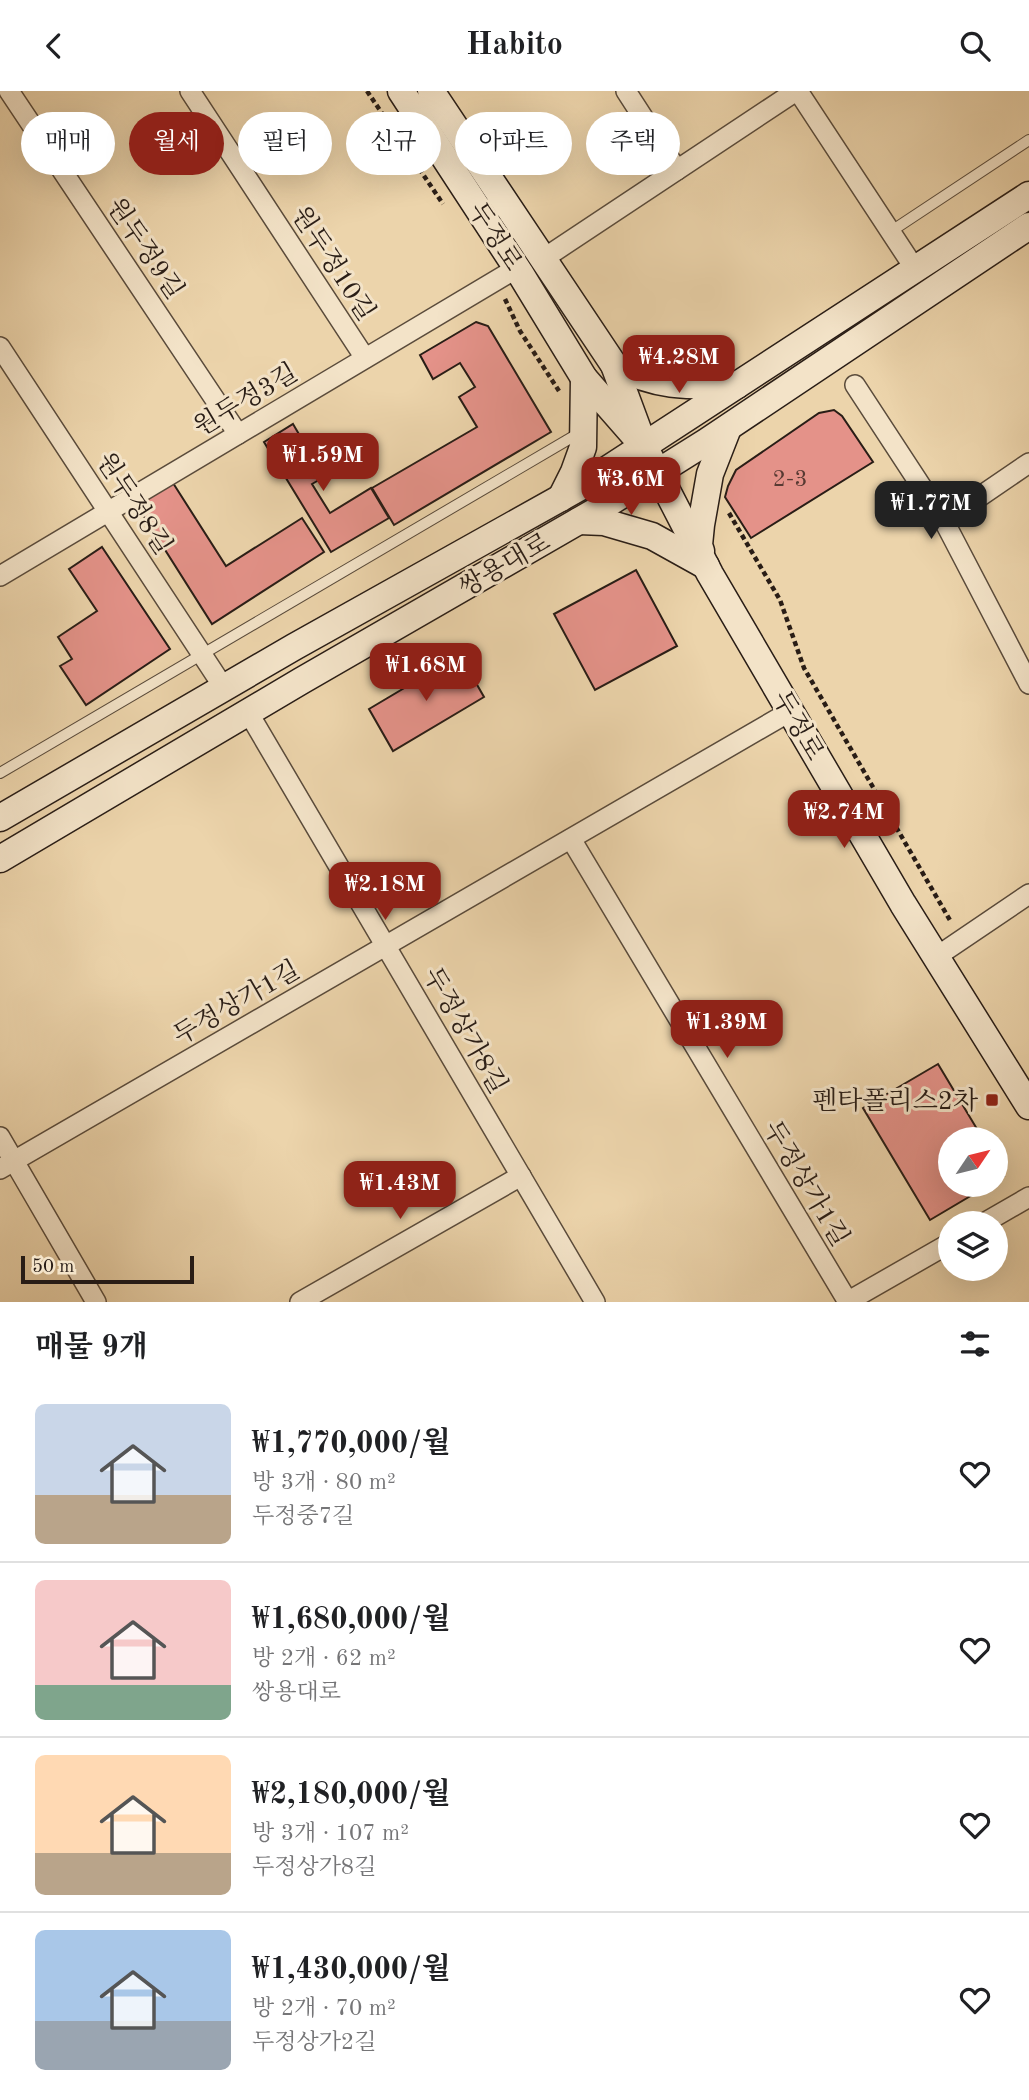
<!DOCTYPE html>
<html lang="ko">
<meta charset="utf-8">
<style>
:root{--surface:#fff;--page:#f2f2f2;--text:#202124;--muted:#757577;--line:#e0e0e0;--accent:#8f2418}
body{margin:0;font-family:"Old Standard TT","Noto Serif KR",serif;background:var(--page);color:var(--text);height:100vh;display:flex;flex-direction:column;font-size:26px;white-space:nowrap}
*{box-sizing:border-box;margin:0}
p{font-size:23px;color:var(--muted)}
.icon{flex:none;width:38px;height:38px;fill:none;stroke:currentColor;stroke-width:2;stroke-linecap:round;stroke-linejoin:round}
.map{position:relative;height:1211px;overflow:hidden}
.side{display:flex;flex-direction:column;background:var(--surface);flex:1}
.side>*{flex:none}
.top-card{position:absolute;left:21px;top:21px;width:987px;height:63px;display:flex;gap:14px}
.needle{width:46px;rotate:55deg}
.tools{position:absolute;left:938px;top:1036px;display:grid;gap:14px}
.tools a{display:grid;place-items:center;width:70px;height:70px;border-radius:50%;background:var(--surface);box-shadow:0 7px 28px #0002;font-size:35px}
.scale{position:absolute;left:21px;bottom:18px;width:173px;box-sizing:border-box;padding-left:7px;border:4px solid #291d16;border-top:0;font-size:19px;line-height:24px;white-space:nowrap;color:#291d16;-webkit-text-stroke:5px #f3e3c8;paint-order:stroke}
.price{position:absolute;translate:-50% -60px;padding:0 16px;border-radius:14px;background:var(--accent);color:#fff;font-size:23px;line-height:46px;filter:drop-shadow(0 2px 4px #0008)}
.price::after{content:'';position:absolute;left:50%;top:42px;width:21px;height:16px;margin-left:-10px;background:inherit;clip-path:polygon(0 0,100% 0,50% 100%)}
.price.current{background:#222;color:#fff}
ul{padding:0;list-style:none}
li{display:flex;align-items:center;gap:21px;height:175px;padding:0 35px}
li+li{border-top:2px solid var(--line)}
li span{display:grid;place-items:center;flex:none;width:196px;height:140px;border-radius:10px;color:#555}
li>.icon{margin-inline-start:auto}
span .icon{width:84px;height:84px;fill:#fffc;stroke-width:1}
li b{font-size:30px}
h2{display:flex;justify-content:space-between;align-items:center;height:84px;padding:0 35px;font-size:30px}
.pill{padding:0 24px;border-radius:32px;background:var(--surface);box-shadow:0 7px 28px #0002;font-size:24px;line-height:63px}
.pill.current{background:var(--accent);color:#fff}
header{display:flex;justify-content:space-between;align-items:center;height:91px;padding:0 35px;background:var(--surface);font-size:32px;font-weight:700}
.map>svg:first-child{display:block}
.building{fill:#e49289;stroke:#291d16;stroke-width:2}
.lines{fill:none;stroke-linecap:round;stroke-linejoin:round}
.lane-casing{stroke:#5a4b3b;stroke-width:12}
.street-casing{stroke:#5a4b3b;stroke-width:22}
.secondary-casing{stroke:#291d16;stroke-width:29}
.path{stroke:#291d16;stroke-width:4.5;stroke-dasharray:5 3.5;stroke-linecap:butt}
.lane{stroke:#f3e3c8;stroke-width:10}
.street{stroke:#f3e3c8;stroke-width:19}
.secondary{stroke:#f3e3c8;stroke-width:26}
.poi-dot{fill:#8f2418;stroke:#f3e3c8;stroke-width:2.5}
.labels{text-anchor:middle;stroke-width:6;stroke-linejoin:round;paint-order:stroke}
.number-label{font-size:23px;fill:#583a33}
.street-label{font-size:26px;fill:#291d16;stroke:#f3e3c8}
.poi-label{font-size:26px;fill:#291d16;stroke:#f3e3c8;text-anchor:end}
</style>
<header><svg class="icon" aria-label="back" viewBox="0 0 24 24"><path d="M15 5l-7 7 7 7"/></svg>Habito<svg class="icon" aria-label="search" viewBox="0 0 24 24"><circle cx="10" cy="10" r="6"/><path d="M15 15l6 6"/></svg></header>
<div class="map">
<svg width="1029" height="1211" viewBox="0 0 1029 1211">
<rect width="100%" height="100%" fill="#ecd4ab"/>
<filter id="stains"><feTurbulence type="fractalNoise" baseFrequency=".00286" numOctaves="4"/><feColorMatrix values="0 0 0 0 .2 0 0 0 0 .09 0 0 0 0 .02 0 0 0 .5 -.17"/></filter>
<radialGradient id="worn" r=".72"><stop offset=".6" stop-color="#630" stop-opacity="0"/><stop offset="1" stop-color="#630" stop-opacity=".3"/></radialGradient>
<g class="building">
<polygon points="476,231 488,235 551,341 394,434 372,397 477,336 459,306 475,296 460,272 433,288 420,264"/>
<polygon points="834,319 842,325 873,371 751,447 725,406 728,395 736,379 819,322"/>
<polygon points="293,333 324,386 312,393 330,422 371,397 389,427 331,461 264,351"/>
<polygon points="173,392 226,475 302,427 324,461 212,533 143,424 146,409"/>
<polygon points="102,456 170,558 86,614 60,575 72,568 58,546 97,520 69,478"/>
<polygon points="636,479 677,555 595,599 554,523"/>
<polygon points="460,564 484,606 393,660 369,618"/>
<polygon points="938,973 983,1048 950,1048 950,1094 989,1094 930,1129 863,1017"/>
<polygon points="996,1070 1004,1085 996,1090"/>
</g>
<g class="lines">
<defs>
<g id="lane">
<polyline points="890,141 1029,49"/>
<polyline points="0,682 581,341"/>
</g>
<g id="street">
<polyline points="9,0 238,343"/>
<polyline points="190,0 365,267"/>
<polyline points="626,0 677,79"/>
<polyline points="798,0 915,178"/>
<polyline points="543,168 796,0"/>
<polyline points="0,256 224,597"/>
<polyline points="855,294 944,430 1029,593"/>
<polyline points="944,430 1029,372"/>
<polyline points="0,485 517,177"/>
<polyline points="248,621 595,1211"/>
<polyline points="571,748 848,1211"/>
<polyline points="936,866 1029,803"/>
<polyline points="0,1046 96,1211"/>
<polyline points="0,1078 791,620"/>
<polyline points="984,1132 1029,1106"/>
<polyline points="300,1211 521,1085"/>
<polyline points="847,1211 950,1152"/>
</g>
<g id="secondary">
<polyline points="401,0 520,182 584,287 633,343"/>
<polyline points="431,0 614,274 644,355 710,483 903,813 1029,1015"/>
<path d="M614,274C659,297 688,295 737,294"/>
<polyline points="561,407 574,381 583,356 584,287"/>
<polyline points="579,430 604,431 652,445 706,475"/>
<polyline points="701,460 699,454 701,434 710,383 728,337"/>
<polyline points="0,727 294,556 582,395 1029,104"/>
<polyline points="0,768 301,590 596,420 706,351 1029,135"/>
</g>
</defs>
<use href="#lane" class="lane-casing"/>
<use href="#street" class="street-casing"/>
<use href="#secondary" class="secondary-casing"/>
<g class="path">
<polyline points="367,0 443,113"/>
<polyline points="505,208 520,240 559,300"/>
<polyline points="729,422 780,509 804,577 951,831"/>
</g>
<use href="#lane" class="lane"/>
<use href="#street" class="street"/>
<use href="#secondary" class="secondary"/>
</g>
<rect class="poi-dot" x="985" y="1002" width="14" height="14" rx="3.5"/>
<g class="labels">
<g class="number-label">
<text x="790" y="395">2-3</text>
</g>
<g class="street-label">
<text transform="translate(496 145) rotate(57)" y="9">두정로</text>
<text transform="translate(146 157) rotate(56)" y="9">원두정9길</text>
<text transform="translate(334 172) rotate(57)" y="9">원두정10길</text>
<text transform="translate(245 308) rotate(-31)" y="9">원두정3길</text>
<text transform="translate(135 412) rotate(57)" y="9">원두정8길</text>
<text transform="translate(504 473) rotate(-30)" y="9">쌍용대로</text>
<text transform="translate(799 634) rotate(60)" y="9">두정로</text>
<text transform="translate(236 911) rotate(-30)" y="9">두정상가1길</text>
<text transform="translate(466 939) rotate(60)" y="9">두정상가8길</text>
<text transform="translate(807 1092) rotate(59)" y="9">두정상가1길</text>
</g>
<g class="poi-label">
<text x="978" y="1018">펜타폴리스2차</text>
</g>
</g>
<rect width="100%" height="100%" filter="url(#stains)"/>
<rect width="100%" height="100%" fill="url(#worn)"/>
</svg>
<div class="tools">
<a><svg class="needle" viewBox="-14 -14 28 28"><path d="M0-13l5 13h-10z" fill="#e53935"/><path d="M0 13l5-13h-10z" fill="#757577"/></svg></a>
<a><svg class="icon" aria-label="layers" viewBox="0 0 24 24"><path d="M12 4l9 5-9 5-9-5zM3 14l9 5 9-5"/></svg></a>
</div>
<div class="scale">50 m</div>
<b class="price" style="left:679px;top:304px">₩4.28M</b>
<b class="price" style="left:323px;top:402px">₩1.59M</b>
<b class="price" style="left:631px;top:426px">₩3.6M</b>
<b class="price current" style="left:931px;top:450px">₩1.77M</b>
<b class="price" style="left:426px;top:612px">₩1.68M</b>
<b class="price" style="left:844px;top:759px">₩2.74M</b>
<b class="price" style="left:385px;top:831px">₩2.18M</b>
<b class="price" style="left:727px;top:969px">₩1.39M</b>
<b class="price" style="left:400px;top:1130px">₩1.43M</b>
<div class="top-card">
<a class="pill">매매</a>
<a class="pill current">월세</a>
<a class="pill">필터</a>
<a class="pill">신규</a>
<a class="pill">아파트</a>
<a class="pill">주택</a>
</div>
</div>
<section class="side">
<h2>매물 9개<svg class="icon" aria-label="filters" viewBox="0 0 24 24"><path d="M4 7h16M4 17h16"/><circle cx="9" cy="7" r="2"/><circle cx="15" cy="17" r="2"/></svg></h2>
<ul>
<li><span style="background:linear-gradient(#c9d6e8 65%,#b9a48a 0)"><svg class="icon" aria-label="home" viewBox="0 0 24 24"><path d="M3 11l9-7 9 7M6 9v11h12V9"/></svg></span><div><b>₩1,770,000/월</b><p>방 3개 · 80 m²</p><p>두정중7길</p></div><svg class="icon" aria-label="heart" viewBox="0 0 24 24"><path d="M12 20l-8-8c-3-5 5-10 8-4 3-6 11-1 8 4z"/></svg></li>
<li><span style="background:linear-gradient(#f6c9c9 75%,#7fa58c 0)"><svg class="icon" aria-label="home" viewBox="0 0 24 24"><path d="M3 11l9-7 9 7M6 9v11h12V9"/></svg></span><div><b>₩1,680,000/월</b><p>방 2개 · 62 m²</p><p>쌍용대로</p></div><svg class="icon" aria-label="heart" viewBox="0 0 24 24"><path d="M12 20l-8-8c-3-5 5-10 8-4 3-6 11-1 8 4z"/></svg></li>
<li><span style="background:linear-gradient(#ffd9b3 70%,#b9a48a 0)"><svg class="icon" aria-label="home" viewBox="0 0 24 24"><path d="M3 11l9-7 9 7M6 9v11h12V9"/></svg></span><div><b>₩2,180,000/월</b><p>방 3개 · 107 m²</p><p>두정상가8길</p></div><svg class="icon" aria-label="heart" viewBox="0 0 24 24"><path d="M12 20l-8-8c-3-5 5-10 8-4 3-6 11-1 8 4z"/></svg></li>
<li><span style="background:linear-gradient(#a9c7e8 65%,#9aa5b1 0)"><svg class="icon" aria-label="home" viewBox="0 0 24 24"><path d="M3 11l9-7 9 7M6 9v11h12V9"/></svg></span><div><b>₩1,430,000/월</b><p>방 2개 · 70 m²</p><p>두정상가2길</p></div><svg class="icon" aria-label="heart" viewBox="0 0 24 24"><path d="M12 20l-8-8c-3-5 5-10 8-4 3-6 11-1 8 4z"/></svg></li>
</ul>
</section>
